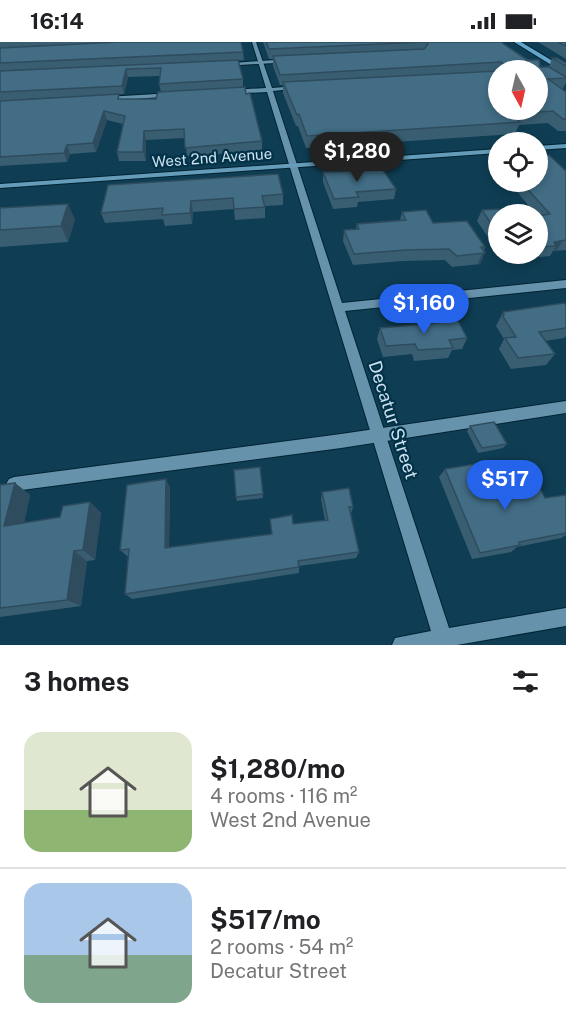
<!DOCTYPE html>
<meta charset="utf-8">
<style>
:root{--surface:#fff;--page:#f6f6f6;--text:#202124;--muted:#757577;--line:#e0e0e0;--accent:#2563eb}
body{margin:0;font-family:"Public Sans",sans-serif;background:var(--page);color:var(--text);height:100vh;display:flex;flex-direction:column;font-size:22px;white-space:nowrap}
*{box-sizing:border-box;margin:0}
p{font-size:20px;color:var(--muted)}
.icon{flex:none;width:33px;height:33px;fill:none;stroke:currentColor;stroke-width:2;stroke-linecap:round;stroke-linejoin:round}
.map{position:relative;height:603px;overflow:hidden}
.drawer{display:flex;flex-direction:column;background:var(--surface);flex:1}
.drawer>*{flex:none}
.needle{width:39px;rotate:172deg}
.buttons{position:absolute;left:488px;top:18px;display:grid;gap:12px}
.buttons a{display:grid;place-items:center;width:60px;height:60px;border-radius:50%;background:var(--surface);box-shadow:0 3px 9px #0003;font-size:30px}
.price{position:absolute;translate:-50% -51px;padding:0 14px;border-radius:21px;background:var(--accent);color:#fff;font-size:20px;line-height:39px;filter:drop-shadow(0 2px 3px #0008)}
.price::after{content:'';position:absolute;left:50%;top:36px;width:18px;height:14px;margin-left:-9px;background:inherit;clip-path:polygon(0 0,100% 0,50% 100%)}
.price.current{background:#222;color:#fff}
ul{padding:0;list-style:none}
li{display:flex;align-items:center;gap:18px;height:150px;padding:0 24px}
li+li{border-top:2px solid var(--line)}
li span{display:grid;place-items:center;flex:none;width:168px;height:120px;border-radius:18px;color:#555}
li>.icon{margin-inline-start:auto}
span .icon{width:72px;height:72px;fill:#fffc;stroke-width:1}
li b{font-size:26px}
h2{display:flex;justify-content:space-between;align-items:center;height:72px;padding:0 24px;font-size:26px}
.status{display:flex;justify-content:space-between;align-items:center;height:42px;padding:0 30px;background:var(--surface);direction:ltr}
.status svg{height:16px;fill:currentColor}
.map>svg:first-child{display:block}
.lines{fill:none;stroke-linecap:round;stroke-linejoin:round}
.lane-casing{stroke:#012333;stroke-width:2}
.street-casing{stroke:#012333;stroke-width:2}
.secondary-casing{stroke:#012333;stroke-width:2}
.primary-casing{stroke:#012333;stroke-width:2}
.lane{fill:#6692ab;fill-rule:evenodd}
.street{fill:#6692ab;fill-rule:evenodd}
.secondary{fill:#649cba;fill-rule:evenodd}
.primary{fill:#63a6ca;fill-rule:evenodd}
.wall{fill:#395e72}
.shaded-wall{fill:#2e4c5d}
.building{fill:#426d85;stroke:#2e4c5d;stroke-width:1.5}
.labels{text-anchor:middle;stroke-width:4.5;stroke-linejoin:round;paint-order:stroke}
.far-street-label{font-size:15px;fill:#cce2f0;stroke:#023248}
.street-label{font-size:18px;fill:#cce2f0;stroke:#023248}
</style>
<div class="status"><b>16:14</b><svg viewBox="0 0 49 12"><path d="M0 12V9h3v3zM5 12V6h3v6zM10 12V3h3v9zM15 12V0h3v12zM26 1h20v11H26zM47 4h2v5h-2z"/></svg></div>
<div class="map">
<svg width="566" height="603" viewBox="0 0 566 603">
<rect width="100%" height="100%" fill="#0f3d53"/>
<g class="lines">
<defs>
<g id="lane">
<polygon points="289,17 291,20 222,24 219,22"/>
<polygon points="566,359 566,371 341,406 14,449 9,447 6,442 9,437 14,435 341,392"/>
</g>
<g id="street">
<polygon points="252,0 256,0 272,46 298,44 301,46 273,49 342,261 566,238 566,246 345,269 449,586 566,566 566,584 457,603 392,603 395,596 431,589 267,50 229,52 226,50 229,48 266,46"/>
<polygon points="173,51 175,54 106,59 103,57 106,55"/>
</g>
<g id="secondary">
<polygon points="566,102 566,106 537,108 537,104"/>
<polygon points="498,107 498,111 0,146 0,142"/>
</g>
<polygon id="primary" points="514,0 521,0 566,27 566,32"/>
</defs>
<use href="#lane" class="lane-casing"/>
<use href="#street" class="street-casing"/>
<use href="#secondary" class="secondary-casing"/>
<use href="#primary" class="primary-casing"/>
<use href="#lane" class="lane"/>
<use href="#street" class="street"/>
<use href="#secondary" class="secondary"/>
<use href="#primary" class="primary"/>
</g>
<g class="wall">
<polygon points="0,0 241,0 243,10 244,18 0,29"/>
<polygon points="263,0 501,0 540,25 549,25 552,16 566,21 566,40 563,47 562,47 566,50 566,89 558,89 548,81 519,83 515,92 306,106 298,84 296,84 283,51 283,43 280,43 273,24 273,17 269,17"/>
<polygon points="538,0 566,0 566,17"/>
<polygon points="238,18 243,37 243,45 161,50 159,42 160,34 128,35 124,52 25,57 121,57 262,99 262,108 187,115 185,96 146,98 146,119 119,119 117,110 123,82 107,78 96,110 70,112 67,120 0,124 0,29"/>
<polygon points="566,129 566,208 553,209 550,214 530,216 527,212 537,212 537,174 509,140 537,140"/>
<polygon points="323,130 396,147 394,157 358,160 357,165 333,167 323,140"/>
<polygon points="108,143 283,152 283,163 265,164 265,176 235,178 234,167 193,170 192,182 165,184 163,177 105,181 101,171"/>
<polygon points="0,166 75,177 68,200 0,205"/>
<polygon points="482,168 498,172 498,201 492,201 477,179"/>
<polygon points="402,170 433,181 485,205 480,222 452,225 445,218 403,219 353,223 343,199 344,188 356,187 357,182 400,178"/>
<polygon points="566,263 566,294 564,296 545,299 555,312 546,323 511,327 499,307 504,297 496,284 503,270"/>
<polygon points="380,286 467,296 462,307 452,308 448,316 414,319 412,312 383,315 377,297"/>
<polygon points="470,384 507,402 503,406 478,411 467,389"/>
<polygon points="260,425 263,456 237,459 236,455"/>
<polygon points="445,427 497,454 545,456 566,453 566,493 561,496 517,505 511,510 472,517 439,435"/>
<polygon points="15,441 30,453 24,481 60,475 90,460 101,471 95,518 87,519 81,564 0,575 0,443"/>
<polygon points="170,445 169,505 271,492 293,482 325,478 321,457 322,450 353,465 351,472 359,510 356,516 299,524 299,531 132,557 125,552 128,514 127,514 120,508"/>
</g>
<g class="shaded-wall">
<polygon points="126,27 128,35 124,52 122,44"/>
<polygon points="104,69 107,78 96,110 93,101"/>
<polygon points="144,89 146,98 146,119 143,110"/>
<polygon points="67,103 70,112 67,120 64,111"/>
<polygon points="191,159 193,170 192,182 190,171"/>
<polygon points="68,162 75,177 68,200 61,184"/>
<polygon points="563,198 557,208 553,209 556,204 554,200"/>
<polygon points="485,211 480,222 477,223 482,212"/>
<polygon points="166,437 170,445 169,512 165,506"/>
<polygon points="15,441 30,453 21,494 4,484"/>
<polygon points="90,460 101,471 95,518 83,508"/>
<polygon points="74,509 87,519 81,564 67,558"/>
</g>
<g class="building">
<polygon points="119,0 241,0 243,10 0,21 0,6"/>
<polygon points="266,0 425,0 269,7"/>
<polygon points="426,0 501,0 527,18 539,18 540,25 549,25 566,35 566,36 548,37 566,50 566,77 563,77 553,69 511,72 520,80 307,94 299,72 297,73 283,40 498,29 498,68 537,68 537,28 502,28 504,23 501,20 280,33 273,14 424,7 428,2"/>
<polygon points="558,0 566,0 566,4"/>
<polygon points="552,16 557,16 566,21 566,24"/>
<polygon points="238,18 243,37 159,42 161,26 126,27 122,44 0,50 0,29"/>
<polygon points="245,45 246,52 250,51 262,99 185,106 184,87 144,89 143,110 117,110 125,74 104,69 93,101 67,103 64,111 0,115 0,59 119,52 118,57 156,57 158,50"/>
<polygon points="549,113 566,129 566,198 554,200 556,204 537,205 537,174 550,172 521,140 537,140 537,114"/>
<polygon points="383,128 396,147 356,150 359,155 334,157 323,130"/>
<polygon points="278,132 283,152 262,154 265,165 234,167 233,156 191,159 190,171 162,173 163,166 101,171 108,143"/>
<polygon points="68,162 61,184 0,188 0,166"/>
<polygon points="500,167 504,172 498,172 498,191 497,191 482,168"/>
<polygon points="426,168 433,181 467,179 485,205 481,205 485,211 457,214 449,207 406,208 354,212 344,188 359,187 357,182 406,178 402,170"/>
<polygon points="564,261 566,263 566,286 539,290 555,312 518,316 505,296 516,295 502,273 504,273 503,270"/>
<polygon points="458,279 467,296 449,298 453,306 418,308 415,302 386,304 380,286"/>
<polygon points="494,380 507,402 482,406 470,384"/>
<polygon points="481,421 497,454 540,446 545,456 566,453 566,491 519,500 520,503 480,511 445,427"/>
<polygon points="260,425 263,452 236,455 234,428"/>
<polygon points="166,437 165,506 272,492 270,477 292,473 293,482 328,478 322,450 349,446 353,465 349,465 359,510 298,519 299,525 125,552 129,507 120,508 127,443"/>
<polygon points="15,441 4,484 60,475 63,464 90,460 83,508 74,509 67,558 0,566 0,443"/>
</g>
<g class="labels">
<g class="far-street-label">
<text transform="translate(212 116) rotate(-4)" y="5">West 2nd Avenue</text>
</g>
<g class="street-label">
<text transform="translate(393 378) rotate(72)" y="6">Decatur Street</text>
</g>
</g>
</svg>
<div class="buttons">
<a><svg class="needle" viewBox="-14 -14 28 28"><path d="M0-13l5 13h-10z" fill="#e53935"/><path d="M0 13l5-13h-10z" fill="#757577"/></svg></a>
<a><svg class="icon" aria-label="locate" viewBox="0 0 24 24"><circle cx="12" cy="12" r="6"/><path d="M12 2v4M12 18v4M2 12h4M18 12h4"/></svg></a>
<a><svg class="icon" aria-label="layers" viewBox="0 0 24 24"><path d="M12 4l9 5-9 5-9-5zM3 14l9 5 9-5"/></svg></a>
</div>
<b class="price current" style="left:357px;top:141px">$1,280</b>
<b class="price" style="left:424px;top:293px">$1,160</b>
<b class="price" style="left:505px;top:469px">$517</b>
</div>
<section class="drawer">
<h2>3 homes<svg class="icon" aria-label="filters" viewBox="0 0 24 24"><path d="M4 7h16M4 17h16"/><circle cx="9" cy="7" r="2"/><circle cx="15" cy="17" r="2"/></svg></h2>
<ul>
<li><span style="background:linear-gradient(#dfe7d0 65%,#8fb573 0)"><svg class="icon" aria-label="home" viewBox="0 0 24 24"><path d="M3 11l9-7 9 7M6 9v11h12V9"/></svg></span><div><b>$1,280/mo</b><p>4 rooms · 116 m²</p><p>West 2nd Avenue</p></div></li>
<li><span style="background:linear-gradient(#a9c7e8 60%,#7fa58c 0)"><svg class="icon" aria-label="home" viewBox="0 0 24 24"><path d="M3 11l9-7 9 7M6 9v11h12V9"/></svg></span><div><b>$517/mo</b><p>2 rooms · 54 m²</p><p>Decatur Street</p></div></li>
</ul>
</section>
